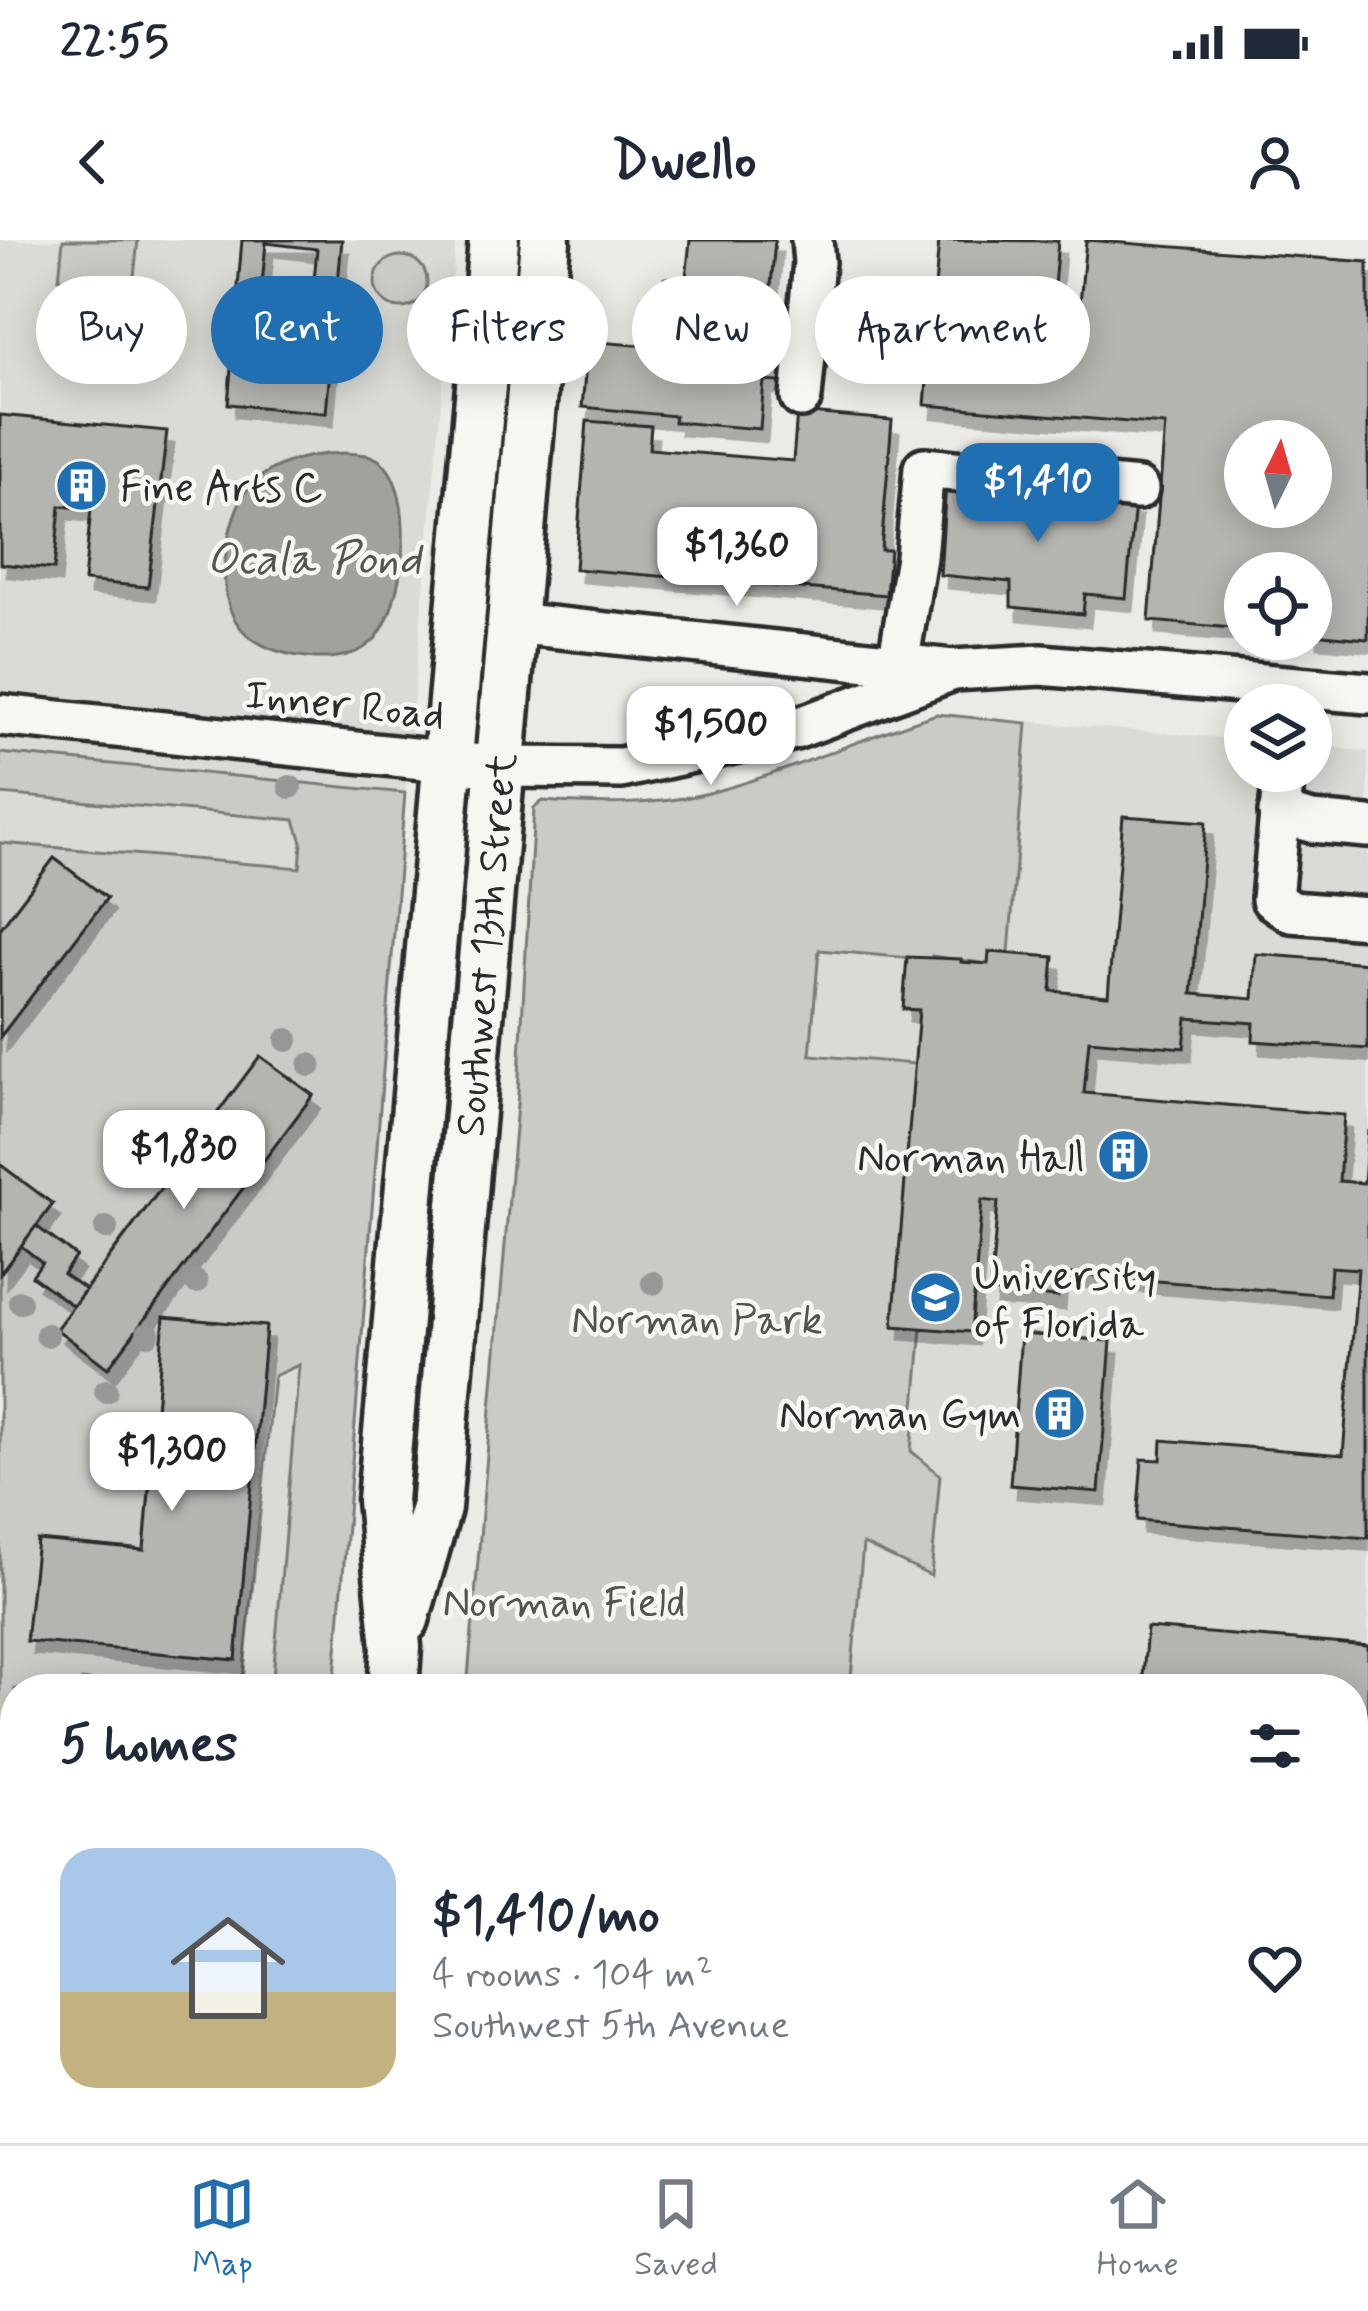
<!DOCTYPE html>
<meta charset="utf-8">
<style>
:root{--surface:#fff;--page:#f2f2f3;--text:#1f2937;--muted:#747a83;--line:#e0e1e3;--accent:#1f6fb2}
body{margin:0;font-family:Mynerve,sans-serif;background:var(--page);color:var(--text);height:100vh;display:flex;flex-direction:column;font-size:45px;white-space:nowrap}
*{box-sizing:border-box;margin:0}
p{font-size:39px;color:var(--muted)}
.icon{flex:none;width:66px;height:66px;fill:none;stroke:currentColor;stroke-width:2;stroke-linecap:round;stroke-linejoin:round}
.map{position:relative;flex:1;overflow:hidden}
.drawer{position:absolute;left:0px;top:1434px;width:1368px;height:471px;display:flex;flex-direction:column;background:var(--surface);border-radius:48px 48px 0 0;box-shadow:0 6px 30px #0003}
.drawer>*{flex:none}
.guide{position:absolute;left:36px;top:36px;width:1296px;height:108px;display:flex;gap:24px}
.needle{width:78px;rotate:5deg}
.tools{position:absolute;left:1224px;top:180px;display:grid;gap:24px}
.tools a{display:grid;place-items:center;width:108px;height:108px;border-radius:50%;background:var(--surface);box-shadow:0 6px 30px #0003;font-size:60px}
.price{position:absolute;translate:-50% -102px;padding:0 27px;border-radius:24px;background:#fff;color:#222;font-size:39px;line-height:78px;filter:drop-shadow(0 3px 6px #0008)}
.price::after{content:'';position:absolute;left:50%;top:72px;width:36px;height:27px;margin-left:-18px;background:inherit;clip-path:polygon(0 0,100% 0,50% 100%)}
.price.current{background:var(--accent);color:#fff}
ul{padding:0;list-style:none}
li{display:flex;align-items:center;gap:36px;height:300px;padding:0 60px}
li span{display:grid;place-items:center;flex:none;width:336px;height:240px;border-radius:36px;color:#555}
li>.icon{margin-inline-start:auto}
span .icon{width:144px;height:144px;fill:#fffc;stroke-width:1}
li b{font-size:51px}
h2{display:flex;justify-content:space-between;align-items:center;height:144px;padding:0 60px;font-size:51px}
.pill{padding:0 42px;border-radius:54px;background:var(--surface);box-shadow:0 6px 30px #0003;font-size:42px;line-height:108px}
.pill.current{background:var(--accent);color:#fff}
.status{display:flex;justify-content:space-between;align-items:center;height:84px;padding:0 60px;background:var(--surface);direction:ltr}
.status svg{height:33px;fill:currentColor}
header{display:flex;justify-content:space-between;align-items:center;height:156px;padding:0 60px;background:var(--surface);font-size:54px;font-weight:700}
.tab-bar{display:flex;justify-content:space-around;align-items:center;height:168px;border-top:3px solid var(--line);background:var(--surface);font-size:33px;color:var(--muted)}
.tab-bar a{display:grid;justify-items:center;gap:6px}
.tab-bar .current{color:var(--accent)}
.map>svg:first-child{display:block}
.built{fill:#dadad6}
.green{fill:#cacac7;stroke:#7a7a79;stroke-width:3;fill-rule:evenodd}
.water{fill:#a1a19e;stroke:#727270;stroke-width:3}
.building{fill:#b4b4b1;stroke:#2b2b2b;stroke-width:3;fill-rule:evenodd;filter:url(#shadow)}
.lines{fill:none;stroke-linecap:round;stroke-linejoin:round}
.minor-casing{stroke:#2b2b2b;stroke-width:48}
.major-casing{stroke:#2b2b2b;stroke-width:57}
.minor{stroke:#f6f6f2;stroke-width:39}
.major{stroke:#f6f6f2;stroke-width:48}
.tree{fill:#979795}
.labels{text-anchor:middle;stroke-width:9;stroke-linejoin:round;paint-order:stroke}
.poi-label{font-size:42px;fill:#2b2b2b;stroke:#f6f6f2;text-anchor:start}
.street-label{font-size:42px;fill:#2b2b2b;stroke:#f6f6f2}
.park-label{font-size:42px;fill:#535352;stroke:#f6f6f2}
.water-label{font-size:45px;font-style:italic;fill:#545453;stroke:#f6f6f2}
</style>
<div class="status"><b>22:55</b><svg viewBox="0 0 49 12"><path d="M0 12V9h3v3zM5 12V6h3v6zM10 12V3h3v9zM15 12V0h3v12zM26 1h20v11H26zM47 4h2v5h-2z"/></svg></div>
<header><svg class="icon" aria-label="back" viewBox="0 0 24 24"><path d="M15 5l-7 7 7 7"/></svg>Dwello<svg class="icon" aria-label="person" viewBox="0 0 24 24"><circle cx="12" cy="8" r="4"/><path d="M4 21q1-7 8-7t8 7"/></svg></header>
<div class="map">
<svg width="1368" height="1903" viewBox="0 0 1368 1903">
<defs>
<filter id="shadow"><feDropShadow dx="7" dy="13" stdDeviation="0" flood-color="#0004"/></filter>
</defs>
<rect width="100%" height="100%" fill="#eaeae6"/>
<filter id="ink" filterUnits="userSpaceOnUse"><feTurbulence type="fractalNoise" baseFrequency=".00833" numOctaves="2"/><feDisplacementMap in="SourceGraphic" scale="24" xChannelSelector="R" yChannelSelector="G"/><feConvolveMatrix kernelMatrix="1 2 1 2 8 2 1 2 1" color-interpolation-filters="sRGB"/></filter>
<g filter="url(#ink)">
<g class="built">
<polygon points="0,0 456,0 405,553 334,1449 15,1449 15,1890 267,1890 264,1903 0,1903"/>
<polygon points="937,474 1245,500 1245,531 1311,531 1311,505 1368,512 1368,1895 1315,1890 1353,1890 1353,1449 467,1449 518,853 534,568 543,561 600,565 706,554 781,532"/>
</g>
<g class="green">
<polygon points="63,0 138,0 133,46 59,39"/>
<circle cx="401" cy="42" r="26"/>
<path d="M937,474L1027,483L1009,713L990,712L988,724L932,716L931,720L819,710L810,815L915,824L894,1086L922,1088L911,1211L940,1235L931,1336L863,1304L850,1449H467L518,853L534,568L543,561C599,565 655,566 709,553C787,533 860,498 937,474Z"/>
<path d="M0,513L405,553L334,1449H272L299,1125L274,1136L242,1449H187L82,1440L81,1449H15V1791L0,1778V1034L21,1006L42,1022L32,1036L73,1066L56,1089L108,1128L313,855L260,816L85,1049L63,1034L75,1016L36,986L53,964L0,927V797L107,658L54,618L0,689V603L300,628L302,602L295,580L0,554ZM164,1078L266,1086L236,1419L27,1401L37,1301L144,1310Z"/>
</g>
<path class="water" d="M344,213C356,214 370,213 380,221C418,251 405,370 372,402C351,421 318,420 293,415C231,403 218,362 227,305C230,289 236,267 245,253C267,222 309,214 344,213Z"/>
<g class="building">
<path d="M242,0H342L326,173L228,164ZM266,3L317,9L312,60L261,55Z"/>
<polygon points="690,0 775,0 765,115 794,118 792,143 764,141 760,189 674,182 675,176 582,167 588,101 658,107 664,38 686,39"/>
<path d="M939,0L1058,1L1051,81L1078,84L1086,0L1368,22V399L1311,394V333H1245V389L1149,381L1165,185L925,165ZM1245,201H1311V267H1245Z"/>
<polygon points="797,172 892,180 881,310 890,310 886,355 575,329 587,181 651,186 649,209 793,221"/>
<polygon points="0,175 167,191 148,347 84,341 91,269 60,266 54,329 0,324"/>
<polygon points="946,243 1135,263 1126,358 1085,354 1083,374 1011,367 1011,342 940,335"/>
<polygon points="1123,576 1206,582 1192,754 1253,759 1256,714 1368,723 1368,809 1253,801 1254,783 1187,778 1184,808 1089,800 1084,853 1344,875 1339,941 1364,943 1368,890 1368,1298 1137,1280 1142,1219 1161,1220 1162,1200 1343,1215 1358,1029 1331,1027 1329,1055 1060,1033 1058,1057 990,1052 998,962 982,960 971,1092 893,1086 919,770 903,769 907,717 961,719 961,722 988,724 989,712 1054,717 1051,751 1108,756"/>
<polygon points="54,618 107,658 0,797 0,689"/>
<polygon points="260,816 313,855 108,1128 56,1089"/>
<polygon points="1,925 53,964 0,1034 0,927"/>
<polygon points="36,986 76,1016 63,1034 85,1049 73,1066 32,1036 42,1022 21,1006"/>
<polygon points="164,1077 266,1086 236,1420 26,1401 37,1300 144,1310"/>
<polygon points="1021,1094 1111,1101 1099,1252 1010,1245"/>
<polygon points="1147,1388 1368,1406 1368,1799 1353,1798 1353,1449 1142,1449"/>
</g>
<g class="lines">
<defs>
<g id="minor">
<polyline points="801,157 814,22 812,0"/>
<polyline points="513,383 953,430 1041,425 1368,453"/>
<polyline points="898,424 916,317 924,228 1138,249"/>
<polyline points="0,475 500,527 621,528 795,489 953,430"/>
<polyline points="1284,531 1272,659 1291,672 1368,678"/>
<polyline points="1279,573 1312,582 1368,587"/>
<polyline points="0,1877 15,1872"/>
<polyline points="868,1890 1014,1903"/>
</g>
<g id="major">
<path id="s1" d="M404,1379L436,1268L545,0"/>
<polyline points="393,1449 396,1407 382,1260 494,0"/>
<polyline points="191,1890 214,1903"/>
<polyline points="353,1903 354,1890"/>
</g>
</defs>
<use href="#minor" class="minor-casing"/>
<use href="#major" class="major-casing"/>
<use href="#minor" class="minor"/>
<use href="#major" class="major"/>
</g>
<g class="tree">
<circle cx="290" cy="547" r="12"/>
<circle cx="287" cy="800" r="12"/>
<circle cx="310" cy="825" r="12"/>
<circle cx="106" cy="988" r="12"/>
<circle cx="196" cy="1042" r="12"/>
<circle cx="653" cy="1043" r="12"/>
<circle cx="20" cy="1062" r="12"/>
<circle cx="148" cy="1094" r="12"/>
<circle cx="47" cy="1095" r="12"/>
<circle cx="106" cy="1151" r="12"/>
</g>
</g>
<defs>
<symbol id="building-disc" viewBox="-11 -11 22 22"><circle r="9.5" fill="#1f6fb2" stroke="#f6f6f2"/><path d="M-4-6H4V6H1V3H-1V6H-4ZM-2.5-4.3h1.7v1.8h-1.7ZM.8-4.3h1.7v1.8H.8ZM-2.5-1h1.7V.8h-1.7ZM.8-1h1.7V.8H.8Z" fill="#fff"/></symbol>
<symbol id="university-disc" viewBox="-11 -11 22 22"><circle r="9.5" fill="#1f6fb2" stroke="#f6f6f2"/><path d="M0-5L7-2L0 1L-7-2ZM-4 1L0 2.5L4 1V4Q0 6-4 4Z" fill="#fff"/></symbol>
</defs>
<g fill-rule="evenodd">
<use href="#building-disc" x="52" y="216" width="59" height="59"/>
<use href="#building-disc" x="1094" y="886" width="59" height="59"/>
<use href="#university-disc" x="906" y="1028" width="59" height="59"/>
<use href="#building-disc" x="1030" y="1144" width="59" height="59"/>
</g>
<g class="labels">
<g class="poi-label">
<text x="120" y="261">Fine Arts C</text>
<text x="1085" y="931" text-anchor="end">Norman Hall</text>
<text x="974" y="1049">University<tspan x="974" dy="48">of Florida</tspan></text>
<text x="1021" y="1188" text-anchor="end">Norman Gym</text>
</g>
<g class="street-label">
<text transform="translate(345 463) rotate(6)" y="15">Inner Road</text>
<text dy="15" stroke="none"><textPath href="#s1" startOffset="681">Southwest 13th Street</textPath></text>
</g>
<g class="park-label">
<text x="697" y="1093">Norman Park</text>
<text x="564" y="1376">Norman Field</text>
</g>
<g class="water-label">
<text x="314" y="333">Ocala Pond</text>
</g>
</g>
</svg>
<div class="tools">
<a><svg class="needle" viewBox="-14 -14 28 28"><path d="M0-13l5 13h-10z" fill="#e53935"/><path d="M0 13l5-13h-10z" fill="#747a83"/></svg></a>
<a><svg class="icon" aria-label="locate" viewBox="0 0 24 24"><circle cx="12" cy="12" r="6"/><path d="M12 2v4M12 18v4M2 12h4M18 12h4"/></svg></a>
<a><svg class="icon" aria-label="layers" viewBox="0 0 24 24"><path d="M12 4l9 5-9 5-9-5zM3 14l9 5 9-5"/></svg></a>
</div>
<b class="price current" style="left:1038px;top:305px">$1,410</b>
<b class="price" style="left:737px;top:369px">$1,360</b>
<b class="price" style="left:711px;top:548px">$1,500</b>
<b class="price" style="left:184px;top:972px">$1,830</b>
<b class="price" style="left:172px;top:1274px">$1,300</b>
<div class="guide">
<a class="pill">Buy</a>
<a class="pill current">Rent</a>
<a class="pill">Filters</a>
<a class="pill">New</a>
<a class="pill">Apartment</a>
</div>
<section class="drawer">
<h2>5 homes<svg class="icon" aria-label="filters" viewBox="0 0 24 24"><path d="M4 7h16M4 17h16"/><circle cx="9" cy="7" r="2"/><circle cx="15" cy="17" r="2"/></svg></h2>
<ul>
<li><span style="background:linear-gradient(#a9c7e8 60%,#c2b280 0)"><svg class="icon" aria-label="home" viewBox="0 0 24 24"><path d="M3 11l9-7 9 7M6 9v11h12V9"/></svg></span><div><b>$1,410/mo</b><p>4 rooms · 104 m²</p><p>Southwest 5th Avenue</p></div><svg class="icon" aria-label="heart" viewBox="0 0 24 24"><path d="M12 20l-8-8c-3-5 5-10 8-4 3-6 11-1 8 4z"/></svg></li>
</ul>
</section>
</div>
<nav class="tab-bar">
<a class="current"><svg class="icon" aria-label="map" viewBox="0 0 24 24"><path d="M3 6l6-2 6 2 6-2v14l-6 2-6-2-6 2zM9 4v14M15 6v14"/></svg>Map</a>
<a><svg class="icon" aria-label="saved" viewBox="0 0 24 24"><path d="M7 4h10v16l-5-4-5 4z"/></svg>Saved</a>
<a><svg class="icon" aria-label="home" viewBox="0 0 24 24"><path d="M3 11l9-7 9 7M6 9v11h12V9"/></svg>Home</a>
</nav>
